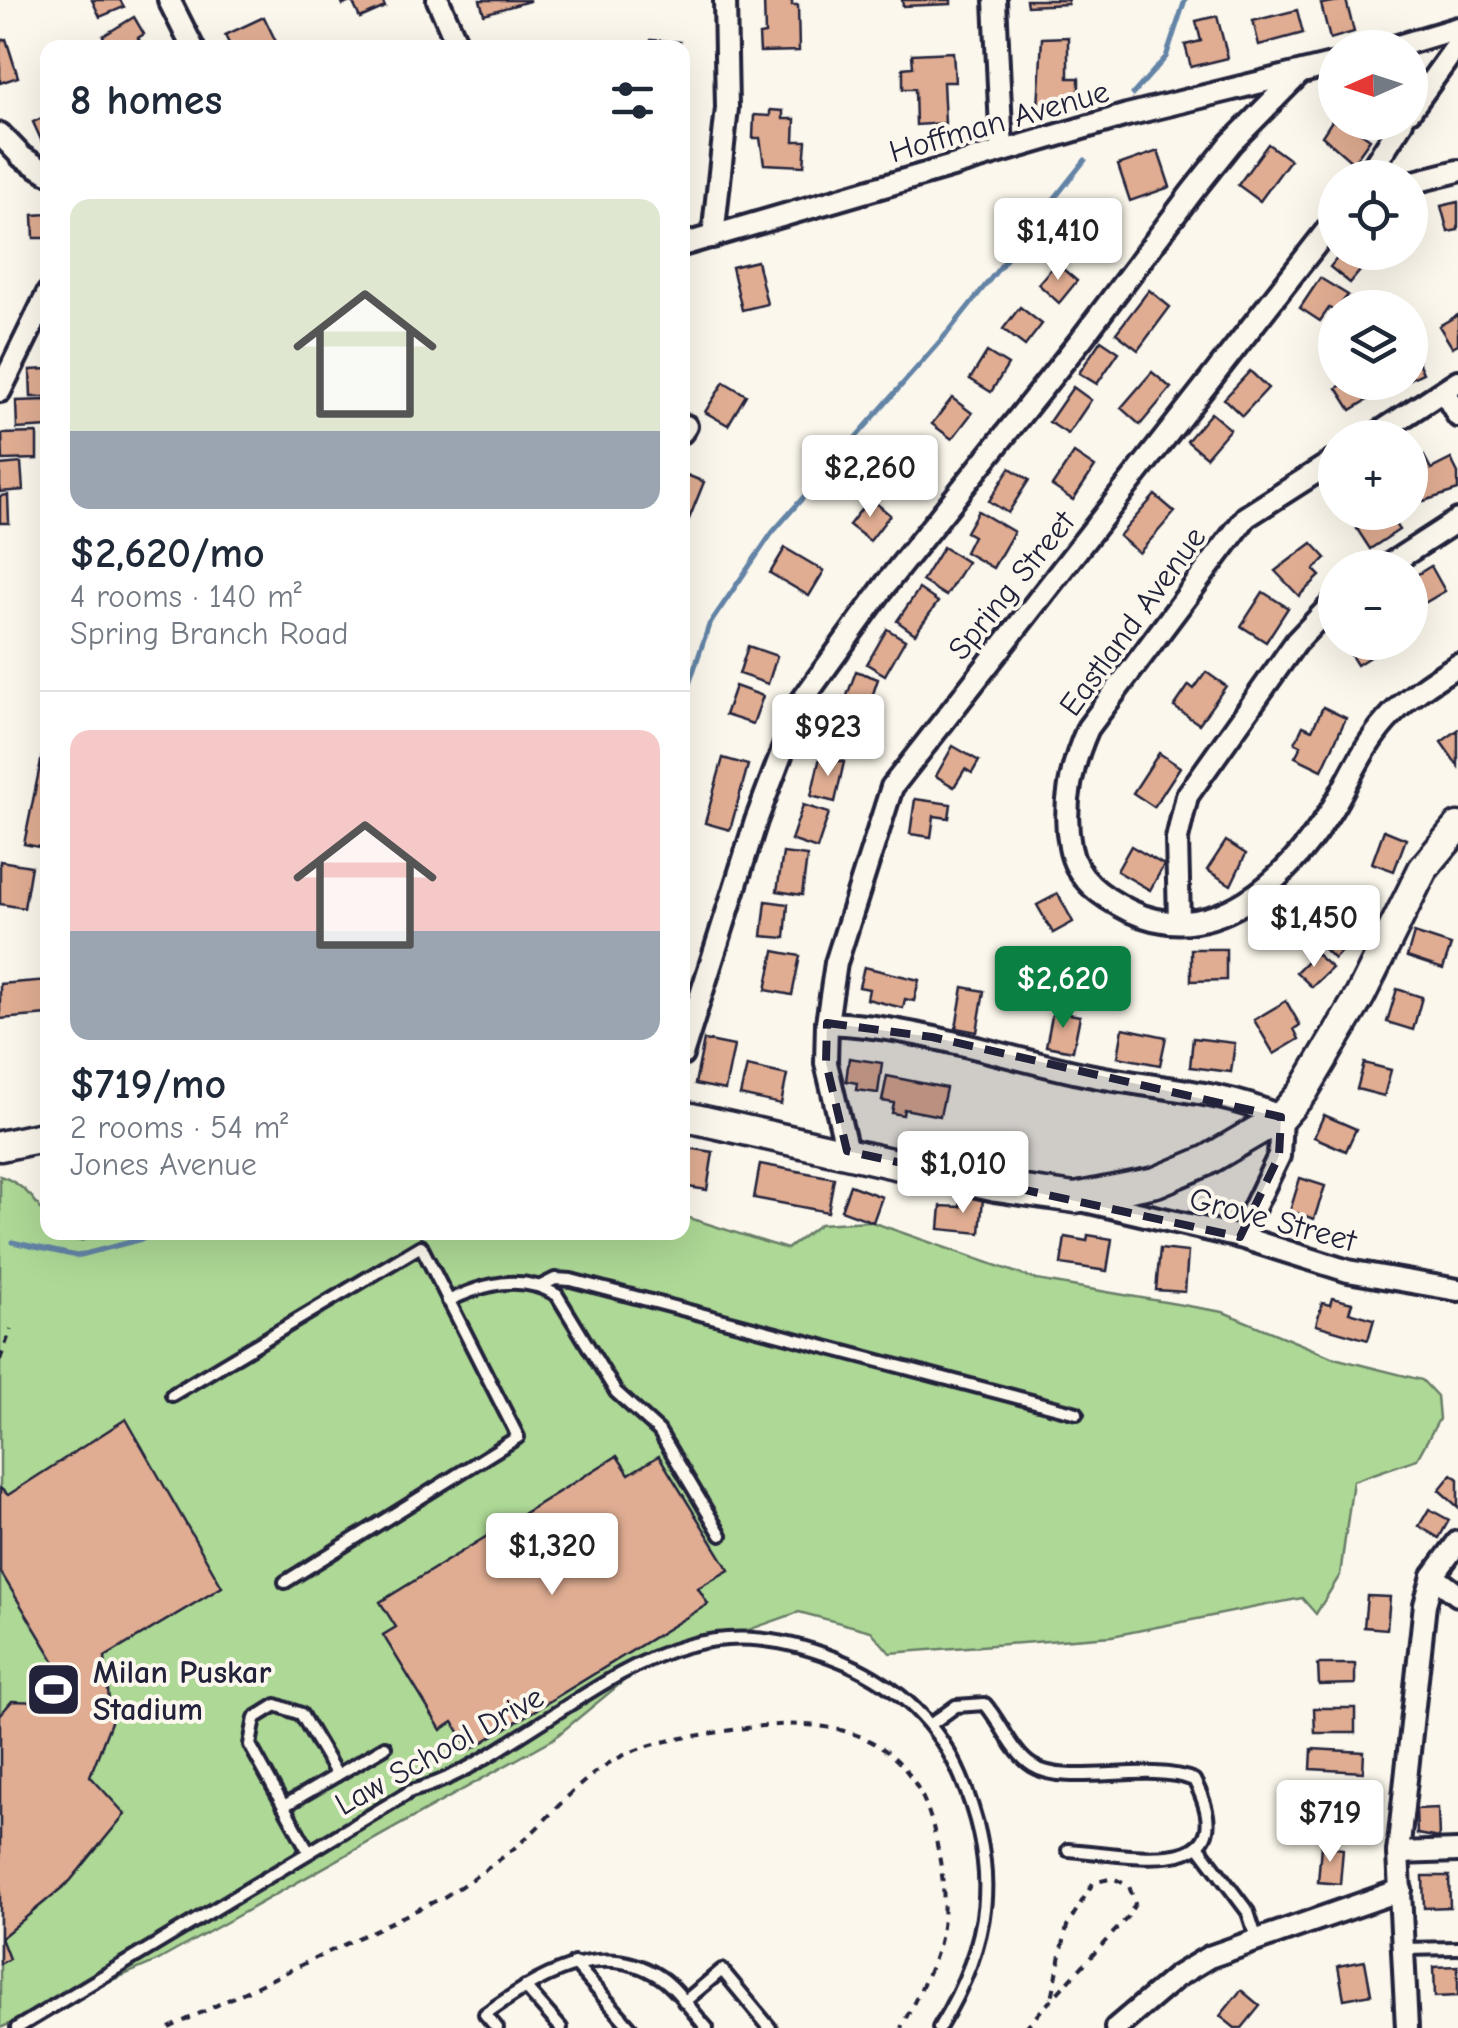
<!DOCTYPE html>
<meta charset="utf-8">
<style>
:root{--surface:#fff;--page:#f6f6f7;--text:#1f2937;--muted:#747a83;--line:#e0e1e3;--accent:#0b8043}
body{margin:0;font-family:"Comic Neue",sans-serif;background:var(--page);color:var(--text);height:100vh;display:flex;flex-direction:column;font-size:38px;white-space:nowrap}
*{box-sizing:border-box;margin:0}
p{font-size:32px;color:var(--muted)}
.icon{flex:none;width:55px;height:55px;fill:none;stroke:currentColor;stroke-width:2;stroke-linecap:round;stroke-linejoin:round}
.map{position:relative;flex:1;overflow:hidden}
.panel{position:absolute;left:40px;top:40px;width:650px;height:1200px;display:flex;flex-direction:column;background:var(--surface);border-radius:20px;box-shadow:0 10px 40px #0002}
.panel>*{flex:none}
.needle{width:65px;rotate:267deg}
.controls{position:absolute;left:1318px;top:30px;display:grid;gap:20px}
.controls a{display:grid;place-items:center;width:110px;height:110px;border-radius:50%;background:var(--surface);box-shadow:0 10px 40px #0002;font-size:50px}
.price{position:absolute;translate:-50% -85px;padding:0 22px;border-radius:10px;background:#fff;color:#222;font-size:32px;line-height:65px;filter:drop-shadow(0 2px 5px #0008)}
.price::after{content:'';position:absolute;left:50%;top:60px;width:30px;height:22px;margin-left:-15px;background:inherit;clip-path:polygon(0 0,100% 0,50% 100%)}
.price.selected{background:var(--accent);color:#fff}
ul{padding:0;list-style:none}
li{display:grid;align-content:center;gap:20px;height:530px;padding:0 30px}
li+li{border-top:2px solid var(--line)}
li span{display:grid;place-items:center;height:310px;border-radius:20px;color:#555}
li>.icon{margin-inline-start:auto}
span .icon{width:180px;height:180px;fill:#fffc;stroke-width:1}
li b{font-size:42px}
h2{display:flex;justify-content:space-between;align-items:center;height:120px;padding:0 30px;font-size:42px}
.map>svg:first-child{display:block}
.green{fill:#add895;stroke:#687d68;stroke-width:2.5}
.lines{fill:none;stroke-linecap:round;stroke-linejoin:round}
.stream{stroke:#6484a6;stroke-width:5}
.building{fill:#e0ad92;stroke:#22223b;stroke-width:2.5}
.lane-casing{stroke:#22223b;stroke-width:18}
.street-casing{stroke:#22223b;stroke-width:28}
.secondary-casing{stroke:#22223b;stroke-width:35}
.path{stroke:#22223b;stroke-width:4;stroke-dasharray:8 8;stroke-linecap:butt}
.lane{stroke:#fbf7ec;stroke-width:10}
.street{stroke:#fbf7ec;stroke-width:20}
.secondary{stroke:#fbf7ec;stroke-width:28}
.marked{fill:#22223b;fill-opacity:0.2;stroke:#22223b;stroke-width:8;stroke-dasharray:20 12;stroke-linejoin:round}
.labels{text-anchor:middle;stroke-width:8;stroke-linejoin:round;paint-order:stroke}
.street-label{font-size:32px;fill:#22223b;stroke:#fbf7ec}
.poi-label{font-size:32px;font-weight:bold;fill:#22223b;stroke:#fbf7ec;text-anchor:start}
</style>
<div class="map">
<svg width="1458" height="2028" viewBox="0 0 1458 2028">
<rect width="100%" height="100%" fill="#fbf7ec"/>
<filter id="ink" filterUnits="userSpaceOnUse"><feTurbulence type="fractalNoise" baseFrequency=".01" numOctaves="2"/><feDisplacementMap in="SourceGraphic" scale="20" xChannelSelector="R" yChannelSelector="G"/><feConvolveMatrix kernelMatrix="1 2 1 2 8 2 1 2 1" color-interpolation-filters="sRGB"/></filter>
<g filter="url(#ink)">
<path class="green" d="M0,1176C23,1183 47,1208 48,1232L80,1241L111,1232H682L683,1216L787,1249L820,1224L869,1221L1037,1280L1223,1312L1334,1358L1422,1380L1437,1396L1439,1419L1417,1459L1353,1481L1340,1575L1316,1614L1302,1598L1112,1636L890,1653L871,1631L799,1612L638,1669L553,1739L157,1961L0,2028Z"/>
<g class="lines">
<g class="stream">
<polyline points="1133,94 1166,57 1185,0"/>
<polyline points="682,705 709,625 772,533 949,331 1085,160"/>
<polyline points="12,1242 77,1256 169,1232"/>
</g>
</g>
<g class="building">
<polygon points="92,0 120,0 124,7 100,17"/>
<polygon points="341,0 382,0 385,7 360,18 352,1 343,5"/>
<polygon points="480,0 529,0 529,1 484,14"/>
<polygon points="764,0 792,0 792,5 798,5 799,51 760,52 759,35 765,34"/>
<polygon points="902,0 951,0 951,4 903,6"/>
<polygon points="1026,0 1068,0 1068,4 1027,6"/>
<polygon points="1346,0 1354,32 1330,39 1321,4"/>
<polygon points="1297,10 1303,33 1259,45 1253,21"/>
<polygon points="1217,16 1228,58 1191,67 1185,45 1201,41 1196,21"/>
<polygon points="134,17 144,34 138,38 144,48 109,48 103,36"/>
<polygon points="264,17 279,48 231,48 225,35"/>
<polygon points="1068,37 1068,78 1079,78 1079,97 1068,98 1068,107 1038,108 1042,38"/>
<polygon points="6,39 18,77 0,83 0,41"/>
<polygon points="651,40 680,42 680,48 650,48"/>
<polygon points="953,52 955,82 943,82 945,123 916,125 915,89 903,89 903,68 913,67 912,54"/>
<polygon points="770,110 783,111 783,119 795,119 794,141 806,141 804,166 764,164 760,138 753,138 754,115 770,116"/>
<polygon points="48,115 48,155 33,122"/>
<polygon points="1335,116 1335,122 1346,122 1370,139 1353,163 1322,136"/>
<polygon points="1268,144 1290,160 1260,201 1238,185"/>
<polygon points="1158,151 1170,187 1130,201 1118,165"/>
<polygon points="1458,202 1458,230 1448,232 1441,206"/>
<polygon points="48,214 48,238 34,238 33,215"/>
<polygon points="1084,219 1107,238 1089,261 1066,243"/>
<polygon points="1342,252 1374,254 1350,283 1330,267"/>
<polygon points="757,261 767,304 742,310 732,267"/>
<polygon points="1056,263 1077,281 1059,303 1038,284"/>
<polygon points="1320,278 1348,295 1335,311 1329,308 1320,321 1300,308"/>
<polygon points="1149,290 1170,307 1138,350 1116,333"/>
<polygon points="1020,307 1042,324 1025,346 1003,329"/>
<polygon points="1458,315 1458,344 1452,347 1439,326"/>
<polygon points="1101,340 1119,352 1097,384 1079,373"/>
<polygon points="1410,344 1423,373 1410,379"/>
<polygon points="987,352 1008,365 991,392 970,379"/>
<polygon points="48,369 48,397 31,397 30,370"/>
<polygon points="1250,371 1268,388 1242,416 1224,399"/>
<polygon points="1152,372 1171,388 1140,425 1121,408"/>
<polygon points="724,382 746,395 728,425 705,412"/>
<polygon points="1346,382 1359,382 1369,399 1351,410 1337,388"/>
<polygon points="1073,387 1091,400 1068,434 1049,422"/>
<polygon points="952,398 972,413 952,439 932,424"/>
<polygon points="48,400 48,427 17,429 16,401"/>
<polygon points="1211,413 1230,429 1206,457 1187,441"/>
<polygon points="37,433 37,459 3,460 2,434"/>
<polygon points="1074,453 1095,467 1073,500 1052,486"/>
<polygon points="1424,456 1431,469 1451,459 1458,473 1458,490 1424,501 1410,474 1410,463"/>
<polygon points="21,463 23,490 0,492 0,465"/>
<polygon points="1010,468 1029,480 1008,513 989,501"/>
<polygon points="682,473 704,482 689,519 682,516"/>
<polygon points="8,495 9,523 0,523 0,496"/>
<polygon points="1155,495 1175,512 1139,553 1119,536"/>
<polygon points="870,498 890,515 870,541 849,525"/>
<polygon points="978,511 1014,532 993,568 965,552 973,536 966,532"/>
<polygon points="1387,512 1399,530 1370,549 1357,529 1368,522 1362,514"/>
<polygon points="1312,543 1326,558 1314,570 1320,576 1299,596 1275,571"/>
<polygon points="943,547 967,562 946,596 922,581"/>
<polygon points="785,548 824,571 809,596 770,573"/>
<polygon points="1431,566 1445,591 1416,608 1410,598 1410,579"/>
<polygon points="919,589 938,602 915,634 897,621"/>
<polygon points="1263,592 1288,608 1266,642 1241,626"/>
<polygon points="887,629 905,640 885,675 867,664"/>
<polygon points="1343,642 1373,642 1379,651 1357,665"/>
<polygon points="748,646 777,656 768,684 739,674"/>
<polygon points="856,671 878,679 867,712 844,704"/>
<polygon points="1206,672 1226,686 1199,724 1174,707 1189,685 1194,689"/>
<polygon points="735,686 763,696 753,724 725,715"/>
<polygon points="1323,707 1346,718 1322,770 1295,757 1301,746 1295,743 1303,726 1312,730"/>
<polygon points="833,715 859,720 851,758 825,753"/>
<polygon points="48,727 48,849 24,844"/>
<polygon points="1458,730 1458,766 1441,742"/>
<polygon points="953,746 979,761 972,773 965,769 954,787 936,776"/>
<polygon points="1159,753 1180,767 1154,807 1133,793"/>
<polygon points="820,757 844,762 835,802 811,796"/>
<polygon points="723,758 748,765 730,830 705,823"/>
<polygon points="915,799 951,804 949,818 934,816 931,837 910,834"/>
<polygon points="803,805 829,813 817,849 791,840"/>
<polygon points="1384,830 1406,839 1394,871 1372,863"/>
<polygon points="1226,841 1246,854 1231,885 1207,870"/>
<polygon points="1131,846 1164,865 1150,890 1117,871"/>
<polygon points="783,853 807,856 802,895 777,891"/>
<polygon points="0,861 31,866 24,908 0,904"/>
<polygon points="1058,894 1073,922 1053,933 1037,905"/>
<polygon points="766,901 788,904 785,938 762,936"/>
<polygon points="1334,921 1353,939 1334,959 1315,940"/>
<polygon points="1414,933 1451,945 1443,969 1407,957"/>
<polygon points="1191,949 1226,949 1226,980 1191,981"/>
<polygon points="774,951 800,956 792,995 766,990"/>
<polygon points="1315,953 1332,968 1312,987 1296,972"/>
<polygon points="864,967 919,980 914,1001 905,999 903,1008 867,999 869,989 859,987"/>
<polygon points="48,980 48,1015 0,1019 0,984"/>
<polygon points="963,987 984,991 977,1032 956,1028"/>
<polygon points="1397,989 1422,997 1413,1030 1387,1022"/>
<polygon points="1286,1001 1300,1025 1294,1029 1299,1039 1274,1054 1254,1020"/>
<polygon points="1053,1011 1080,1016 1073,1051 1046,1046"/>
<polygon points="1123,1028 1166,1037 1160,1065 1118,1057"/>
<polygon points="1193,1038 1235,1043 1231,1072 1190,1067"/>
<polygon points="704,1040 734,1046 725,1090 695,1084"/>
<polygon points="849,1058 882,1063 878,1093 856,1090 857,1083 846,1081"/>
<polygon points="1364,1063 1391,1070 1384,1096 1357,1089"/>
<polygon points="747,1066 787,1075 781,1104 740,1095"/>
<polygon points="887,1076 946,1088 940,1116 904,1109 903,1115 892,1113 894,1103 882,1101"/>
<polygon points="1324,1115 1356,1129 1346,1151 1314,1137"/>
<polygon points="682,1147 713,1152 707,1190 682,1186"/>
<polygon points="760,1164 834,1178 828,1212 754,1198"/>
<polygon points="1300,1178 1325,1186 1314,1219 1290,1211"/>
<polygon points="850,1185 882,1197 873,1222 841,1210"/>
<polygon points="961,1197 983,1198 980,1233 939,1229 941,1206 960,1207"/>
<polygon points="1088,1235 1112,1239 1107,1271 1061,1264 1065,1237 1087,1241"/>
<polygon points="1160,1249 1188,1252 1185,1292 1156,1290"/>
<polygon points="1332,1298 1352,1303 1349,1312 1374,1319 1368,1340 1316,1325 1322,1303 1330,1305"/>
<polygon points="126,1419 222,1587 105,1657 111,1722 90,1776 125,1814 70,1881 1,1938 9,1959 0,1964 0,1715 12,1701 41,1702 33,1673 55,1662 0,1571 0,1488 8,1495"/>
<polygon points="617,1456 629,1474 659,1456 729,1570 698,1588 708,1604 470,1750 453,1722 441,1730 383,1635 396,1627 380,1602"/>
<polygon points="1452,1474 1458,1479 1458,1507 1439,1490"/>
<polygon points="1429,1509 1449,1520 1439,1538 1419,1526"/>
<polygon points="1367,1596 1390,1597 1387,1629 1364,1627"/>
<polygon points="1318,1664 1355,1664 1355,1684 1319,1685"/>
<polygon points="1314,1708 1355,1708 1355,1733 1315,1733"/>
<polygon points="1312,1749 1364,1752 1363,1772 1311,1769"/>
<polygon points="1333,1792 1369,1792 1369,1826 1338,1826"/>
<polygon points="1438,1808 1439,1838 1417,1834 1416,1809"/>
<polygon points="1321,1846 1343,1849 1340,1884 1318,1882"/>
<polygon points="1423,1876 1449,1876 1450,1907 1424,1908"/>
<polygon points="1365,1961 1371,1994 1344,1999 1338,1966"/>
<polygon points="1458,1966 1458,1996 1435,1997 1434,1967"/>
<polygon points="1241,1990 1260,2006 1242,2028 1235,2028 1220,2016"/>
</g>
<g class="lines">
<defs>
<g id="lane">
<polyline points="541,1286 555,1279 571,1280 1077,1413"/>
<path d="M448,1301C484,1284 521,1273 557,1295L616,1392L659,1431L721,1535"/>
<polyline points="172,1395 421,1246 518,1437 285,1582"/>
<path d="M930,1725L956,1706L985,1704C1001,1722 1012,1753 1033,1766C1068,1788 1147,1761 1194,1780C1248,1883 1128,1854 1068,1850"/>
<polyline points="284,1806 385,1747"/>
<polyline points="1199,1847 1248,1912 1257,1940"/>
<polyline points="309,1852 250,1745 255,1718 276,1705 301,1714 337,1775"/>
<polyline points="1402,1949 1458,1948"/>
<polyline points="574,1963 631,2028"/>
<polyline points="525,1987 561,2028"/>
<polyline points="684,2002 722,1970 770,2028"/>
<path d="M17,2028L411,1791C450,1781 479,1762 512,1741C630,1668 702,1601 846,1663C898,1686 938,1723 961,1777C1000,1871 992,1941 939,2028"/>
<path d="M497,2028L485,2014C536,1978 600,1937 660,1977C678,1989 692,2012 707,2028"/>
</g>
<g id="street">
<polyline points="169,0 193,48"/>
<polyline points="438,0 459,48"/>
<polyline points="995,0 1002,151"/>
<polyline points="1391,48 1458,28"/>
<polyline points="1410,111 1458,44"/>
<polyline points="0,134 22,157 48,173"/>
<polyline points="1366,178 1402,122"/>
<polyline points="1410,183 1458,171"/>
<polyline points="713,237 727,108 725,0"/>
<polyline points="682,245 1127,115 1335,64"/>
<polyline points="0,391 48,293"/>
<polyline points="1444,392 1458,416"/>
<polyline points="682,432 686,426"/>
<polyline points="1371,438 1458,381"/>
<path d="M1335,460L1246,517L1088,728C1071,766 1062,805 1070,847C1076,880 1102,897 1130,911C1214,950 1287,880 1330,812C1349,782 1361,749 1386,721C1406,698 1432,681 1458,665"/>
<polyline points="1384,568 1458,520"/>
<polyline points="1179,922 1177,839 1187,796 1296,642 1335,601"/>
<path d="M827,1023C916,1026 1001,1057 1088,1075C1151,1088 1222,1090 1281,1117L1279,1156L1240,1237"/>
<polyline points="682,1055 756,821 801,702 886,584 1083,337 1192,192 1231,143 1298,75"/>
<polyline points="847,1151 826,1063 827,1023 836,963 892,787 1335,220"/>
<polyline points="1081,1200 1240,1237 1348,1271 1458,1290"/>
<polyline points="1433,1576 1458,1595"/>
<polyline points="1398,1853 1458,1851"/>
<polyline points="1116,2028 1176,1977 1209,1957 1401,1890"/>
<polyline points="1407,2028 1398,1853 1425,1604 1433,1576 1458,1542"/>
</g>
<g id="secondary">
<polyline points="682,1116 997,1187 1075,1198 1156,1182 1206,1161 1281,1117 1303,1092 1360,996 1423,869 1458,827"/>
<polyline points="0,1146 48,1136"/>
</g>
</defs>
<use href="#lane" class="lane-casing"/>
<use href="#street" class="street-casing"/>
<use href="#secondary" class="secondary-casing"/>
<g class="path">
<polyline points="0,1360 11,1329"/>
<path d="M169,2028L444,1897C479,1875 512,1853 541,1824C567,1797 593,1768 629,1753C662,1739 697,1736 732,1730C830,1714 914,1729 936,1840C943,1873 947,1905 940,1938C933,1970 915,1999 901,2028"/>
<polyline points="1025,2028 1127,1918 1135,1904 1129,1886 1113,1878 1093,1883 1067,1926 1052,1998"/>
</g>
<use href="#lane" class="lane"/>
<use href="#street" class="street"/>
<use href="#secondary" class="secondary"/>
</g>
</g>
<path class="marked" d="M827,1023L932,1037L1281,1117L1279,1156L1240,1237L847,1151L826,1063Z"/>
<defs>
<symbol id="stadium-square" viewBox="-11 -11 22 22"><rect x="-9" y="-9" width="18" height="18" rx="4" fill="#22223b" stroke="#fbf7ec"/><path d="M0-5a6.5 5 0 1 0 0 10a6.5 5 0 1 0 0-10ZM-3.5-1.8h7v3.6h-7Z" fill="#fff"/></symbol>
</defs>
<g fill-rule="evenodd">
<use href="#stadium-square" x="22" y="1658" width="63" height="63"/>
</g>
<g class="labels">
<g class="street-label">
<text transform="translate(999 121) rotate(-16)" y="11">Hoffman Avenue</text>
<text transform="translate(1011 585) rotate(-51)" y="11">Spring Street</text>
<text transform="translate(1132 621) rotate(-54)" y="11">Eastland Avenue</text>
<text transform="translate(1273 1219) rotate(15)" y="11">Grove Street</text>
<text transform="translate(439 1750) rotate(-29)" y="11">Law School Drive</text>
</g>
<g class="poi-label">
<text x="93" y="1683">Milan Puskar<tspan x="93" dy="37">Stadium</tspan></text>
</g>
</g>
</svg>
<div class="controls">
<a><svg class="needle" viewBox="-14 -14 28 28"><path d="M0-13l5 13h-10z" fill="#e53935"/><path d="M0 13l5-13h-10z" fill="#747a83"/></svg></a>
<a><svg class="icon" aria-label="locate" viewBox="0 0 24 24"><circle cx="12" cy="12" r="6"/><path d="M12 2v4M12 18v4M2 12h4M18 12h4"/></svg></a>
<a><svg class="icon" aria-label="layers" viewBox="0 0 24 24"><path d="M12 4l9 5-9 5-9-5zM3 14l9 5 9-5"/></svg></a>
<a>+</a>
<a>−</a>
</div>
<b class="price" style="left:1058px;top:283px">$1,410</b>
<b class="price" style="left:870px;top:520px">$2,260</b>
<b class="price" style="left:828px;top:779px">$923</b>
<b class="price" style="left:1314px;top:970px">$1,450</b>
<b class="price selected" style="left:1063px;top:1031px">$2,620</b>
<b class="price" style="left:963px;top:1216px">$1,010</b>
<b class="price" style="left:552px;top:1598px">$1,320</b>
<b class="price" style="left:1330px;top:1865px">$719</b>
<section class="panel">
<h2>8 homes<svg class="icon" aria-label="filters" viewBox="0 0 24 24"><path d="M4 7h16M4 17h16"/><circle cx="9" cy="7" r="2"/><circle cx="15" cy="17" r="2"/></svg></h2>
<ul>
<li><span style="background:linear-gradient(#dfe7d0 75%,#9aa5b1 0)"><svg class="icon" aria-label="home" viewBox="0 0 24 24"><path d="M3 11l9-7 9 7M6 9v11h12V9"/></svg></span><div><b>$2,620/mo</b><p>4 rooms · 140 m²</p><p>Spring Branch Road</p></div></li>
<li><span style="background:linear-gradient(#f6c9c9 65%,#9aa5b1 0)"><svg class="icon" aria-label="home" viewBox="0 0 24 24"><path d="M3 11l9-7 9 7M6 9v11h12V9"/></svg></span><div><b>$719/mo</b><p>2 rooms · 54 m²</p><p>Jones Avenue</p></div></li>
</ul>
</section>
</div>
